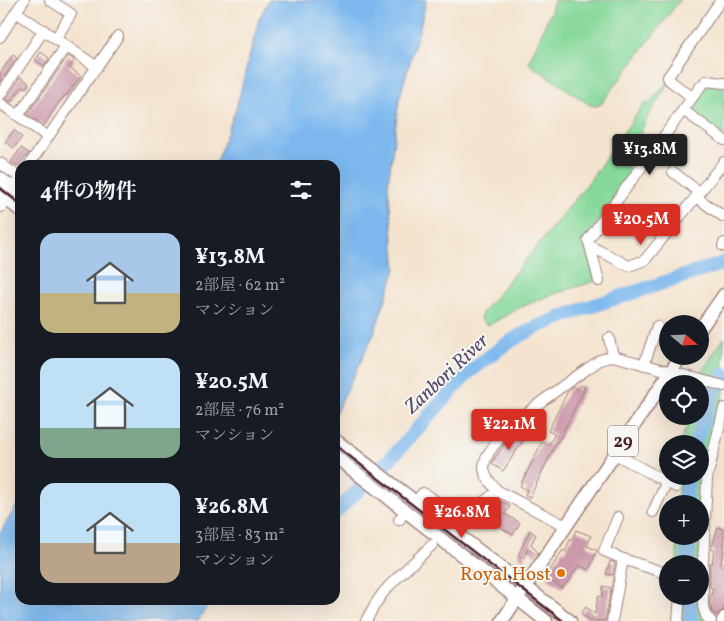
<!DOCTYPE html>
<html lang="ja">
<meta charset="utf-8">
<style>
:root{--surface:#171b24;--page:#20242c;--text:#f1f3f6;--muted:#9ea1a6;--accent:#d93025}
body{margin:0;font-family:Vollkorn,"Noto Serif JP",serif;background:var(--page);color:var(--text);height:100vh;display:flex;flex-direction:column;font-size:19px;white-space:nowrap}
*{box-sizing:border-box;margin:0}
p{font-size:16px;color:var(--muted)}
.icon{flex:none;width:28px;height:28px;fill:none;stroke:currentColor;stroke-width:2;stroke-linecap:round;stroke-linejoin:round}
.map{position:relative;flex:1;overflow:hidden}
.side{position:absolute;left:15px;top:160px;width:325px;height:445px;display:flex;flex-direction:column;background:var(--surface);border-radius:15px;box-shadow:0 5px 20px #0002}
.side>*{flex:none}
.needle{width:32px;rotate:109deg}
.buttons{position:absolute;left:659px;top:315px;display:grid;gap:10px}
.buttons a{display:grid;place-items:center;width:50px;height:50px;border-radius:50%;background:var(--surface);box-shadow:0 5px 20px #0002;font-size:25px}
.price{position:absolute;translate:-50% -42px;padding:0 11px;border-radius:5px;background:var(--accent);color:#fff;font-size:16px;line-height:32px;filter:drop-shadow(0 1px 2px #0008)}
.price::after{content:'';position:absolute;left:50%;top:30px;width:15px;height:11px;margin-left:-8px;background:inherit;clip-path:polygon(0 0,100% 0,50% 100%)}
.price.active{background:#222;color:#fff}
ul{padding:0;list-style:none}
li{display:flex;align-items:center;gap:15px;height:125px;padding:0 25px}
li span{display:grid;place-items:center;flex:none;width:140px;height:100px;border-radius:15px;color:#555}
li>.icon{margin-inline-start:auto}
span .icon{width:60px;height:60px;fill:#fffc;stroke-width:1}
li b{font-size:21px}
h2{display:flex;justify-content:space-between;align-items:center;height:60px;padding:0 25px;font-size:21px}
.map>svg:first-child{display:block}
.green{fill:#85d899;stroke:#687c62}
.water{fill:#7cb8ee;stroke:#636c8c}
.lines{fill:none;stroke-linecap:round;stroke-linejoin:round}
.river{stroke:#7cb8ee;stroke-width:14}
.building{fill:#cc99ab}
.minor-casing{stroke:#9f817c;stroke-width:12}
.major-casing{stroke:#9f817c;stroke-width:15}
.minor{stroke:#fff;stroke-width:10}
.major{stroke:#fff;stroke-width:12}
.rail{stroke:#4a1f2b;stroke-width:2.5}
.food-dot{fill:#e8710a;stroke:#f6f6f2;stroke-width:2}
.labels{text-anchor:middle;stroke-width:4;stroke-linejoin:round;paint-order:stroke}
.shield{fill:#f6f6f2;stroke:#7e6067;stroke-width:1}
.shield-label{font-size:18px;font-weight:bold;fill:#4a1f2b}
.food-label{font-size:19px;fill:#c56008;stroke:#f6f6f2;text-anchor:end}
.water-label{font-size:20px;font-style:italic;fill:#594d66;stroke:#f6f6f2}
</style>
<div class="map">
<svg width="724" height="621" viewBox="0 0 724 621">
<rect width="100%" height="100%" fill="#f6f6f2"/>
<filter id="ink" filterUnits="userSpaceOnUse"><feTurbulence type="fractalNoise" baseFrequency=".02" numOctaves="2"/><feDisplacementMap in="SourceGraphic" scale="10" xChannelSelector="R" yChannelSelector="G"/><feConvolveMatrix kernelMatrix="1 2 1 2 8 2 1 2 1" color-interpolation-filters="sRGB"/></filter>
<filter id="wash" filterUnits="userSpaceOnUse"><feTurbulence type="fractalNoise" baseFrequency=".0096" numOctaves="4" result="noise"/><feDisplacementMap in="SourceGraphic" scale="20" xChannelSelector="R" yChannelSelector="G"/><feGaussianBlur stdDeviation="1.12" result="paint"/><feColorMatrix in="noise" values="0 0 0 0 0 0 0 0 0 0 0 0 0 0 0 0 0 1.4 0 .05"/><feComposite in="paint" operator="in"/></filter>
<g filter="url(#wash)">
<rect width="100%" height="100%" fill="#f4e3ce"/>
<g class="green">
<polygon points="554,0 680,0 601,104 596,106 590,105 532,66 529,62 551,11"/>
<polygon points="668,82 669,83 648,116 626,166 632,175 585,239 595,281 551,295 519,308 489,325 484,323 480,319 482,313 586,186 645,102 647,105"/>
<polygon points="708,84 724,87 724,136 687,110"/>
<polygon points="724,338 724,393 701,466 701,607 707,621 677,621 677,596 700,596 700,564 677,564 677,536 700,536 700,504 678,504 678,476 700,476 700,444 680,444 690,416 700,416 700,390 705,377 700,374"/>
</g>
<g class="water">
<polygon points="269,0 426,0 421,23 399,100 388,185 396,269 373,336 335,414 335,165 215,165 236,109 259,19"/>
<polygon points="20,500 20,600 211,600 198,621 0,621 0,533"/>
</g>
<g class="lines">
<g class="river">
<polyline points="695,444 712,394 724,374"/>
<polyline points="687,504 685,497 688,476"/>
<polyline points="335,513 390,459 467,374 503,346 521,335 539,326 583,309 724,263"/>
<polyline points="688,536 688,564"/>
<polyline points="689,596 691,621"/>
</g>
</g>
<g id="blocks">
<g class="building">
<polygon points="41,52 49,58 44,66 35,60"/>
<polygon points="13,55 17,58 0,83 0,73"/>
<polygon points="68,56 75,60 69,67 81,76 66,96 65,95 57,105 44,126 28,114"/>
<polygon points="21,77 29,83 26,88 23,86 11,102 6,99"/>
<polygon points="14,130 22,137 14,148 5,142"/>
<polygon points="21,148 29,153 18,166 11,162"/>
<polygon points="580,385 585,388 558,442 557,441 530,497 525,495 527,490 520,486 542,442 549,445 555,434 548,431 568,391 573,387 578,390"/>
<polygon points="518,430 526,436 503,471 492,464 493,461 505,443"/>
<polygon points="502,502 510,506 505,514 520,523 513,535 484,517 493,507 497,509"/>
<polygon points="718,527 724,530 724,550 720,566 724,567 724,610 720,612 717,615 712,612 710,606 710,599 713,588 710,587 710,563 712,564 714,550 711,549"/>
<polygon points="530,530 536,535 531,544 538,553 537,555 528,549 523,559 518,555"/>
<polygon points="576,530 591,536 587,546 597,550 589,570 579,565 568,582 567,582 562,588 548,579 549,577 547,575 563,550 565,552 570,540 572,540"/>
<polygon points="610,561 615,563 613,575 606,574"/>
<polygon points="603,586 611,588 605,621 590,621 581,614 586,607 595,614 598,596 602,597"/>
</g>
</g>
</g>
<g filter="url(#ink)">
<use href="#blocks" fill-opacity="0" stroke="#9f817c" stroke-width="1"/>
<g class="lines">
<defs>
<g id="minor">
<polyline points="50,0 71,14 56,38"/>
<polyline points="16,12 24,0"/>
<polyline points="0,37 16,12 97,67"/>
<polyline points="0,95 44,30"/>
<polyline points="692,97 669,80 668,77 721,0"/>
<polyline points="0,103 48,137 118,36"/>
<polyline points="683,110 724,140"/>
<polyline points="18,116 66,46"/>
<polyline points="0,163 20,178 17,182"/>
<polyline points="29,165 48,137"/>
<polyline points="673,172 700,193"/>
<polyline points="696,197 724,217"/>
<polyline points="0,206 1,207 2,205"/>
<polyline points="590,246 588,240 700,87 706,81 724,83"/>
<polyline points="723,246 724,243"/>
<polyline points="599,281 590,246 629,266 645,260 724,162"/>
<polyline points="609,338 613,356"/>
<polyline points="644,365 657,326"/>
<polyline points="615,454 676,487"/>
<polyline points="420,496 423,493 429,496 459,520 498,491"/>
<polyline points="653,512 667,481"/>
<polyline points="618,517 604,551 623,559 668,574"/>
<polyline points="399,520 401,517"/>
<path d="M566,526L498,491C492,485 484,476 484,468C483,436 575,378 600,360L613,356L724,386"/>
<path d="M366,621C371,611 376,602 383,593C397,576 416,561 432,545"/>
<polyline points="612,621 623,559"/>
<polyline points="678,621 680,596"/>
<polyline points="711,621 706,616 703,607 703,562 707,478 724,408"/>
<polyline points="722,621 724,617"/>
</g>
<g id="major">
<polyline points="0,178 20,194"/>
<polyline points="0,194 20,210"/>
<polyline points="700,329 724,295"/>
<polyline points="335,440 570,621"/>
<polyline points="335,456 546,621"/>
<polyline points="502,621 681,356"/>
</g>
</defs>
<use href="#minor" class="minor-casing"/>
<use href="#major" class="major-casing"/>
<use href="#minor" class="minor"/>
<use href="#major" class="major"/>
<g class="rail">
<polyline points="0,188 20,204"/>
<polyline points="335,445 563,621"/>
</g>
</g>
</g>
<circle class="food-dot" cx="561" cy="573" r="5"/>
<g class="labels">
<rect class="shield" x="608" y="425.5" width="30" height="31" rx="4"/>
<g class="shield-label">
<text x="623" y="447">29</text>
</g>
<g class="food-label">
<text x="551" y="580">Royal Host</text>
</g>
<g class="water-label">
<text transform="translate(446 373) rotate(-43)" y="7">Zanbori River</text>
</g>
</g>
</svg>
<div class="buttons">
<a><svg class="needle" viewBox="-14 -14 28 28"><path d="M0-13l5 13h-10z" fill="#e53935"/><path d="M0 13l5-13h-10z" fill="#9ea1a6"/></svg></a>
<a><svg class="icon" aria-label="locate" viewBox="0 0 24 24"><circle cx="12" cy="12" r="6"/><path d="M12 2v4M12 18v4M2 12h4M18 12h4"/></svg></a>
<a><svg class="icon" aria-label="layers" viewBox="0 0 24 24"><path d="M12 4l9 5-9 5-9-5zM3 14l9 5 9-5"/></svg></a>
<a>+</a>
<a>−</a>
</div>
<b class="price active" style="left:650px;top:176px">¥13.8M</b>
<b class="price" style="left:641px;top:246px">¥20.5M</b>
<b class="price" style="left:509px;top:451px">¥22.1M</b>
<b class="price" style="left:462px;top:539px">¥26.8M</b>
<section class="side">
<h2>4件の物件<svg class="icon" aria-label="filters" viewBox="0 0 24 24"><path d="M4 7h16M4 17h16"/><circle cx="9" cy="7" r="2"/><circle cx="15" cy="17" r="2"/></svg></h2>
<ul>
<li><span style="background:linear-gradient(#a9c7e8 60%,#c2b280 0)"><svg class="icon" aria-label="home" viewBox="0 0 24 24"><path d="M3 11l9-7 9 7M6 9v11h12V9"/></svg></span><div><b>¥13.8M</b><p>2部屋 · 62 m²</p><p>マンション</p></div></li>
<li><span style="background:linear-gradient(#bfe0f5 70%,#7fa58c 0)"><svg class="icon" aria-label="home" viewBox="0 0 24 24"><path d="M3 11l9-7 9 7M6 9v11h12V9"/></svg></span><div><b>¥20.5M</b><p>2部屋 · 76 m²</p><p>マンション</p></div></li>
<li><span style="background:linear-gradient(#bfe0f5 60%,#b9a48a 0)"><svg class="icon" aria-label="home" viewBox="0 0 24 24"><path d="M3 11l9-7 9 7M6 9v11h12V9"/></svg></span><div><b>¥26.8M</b><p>3部屋 · 83 m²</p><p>マンション</p></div></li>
</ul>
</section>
</div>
